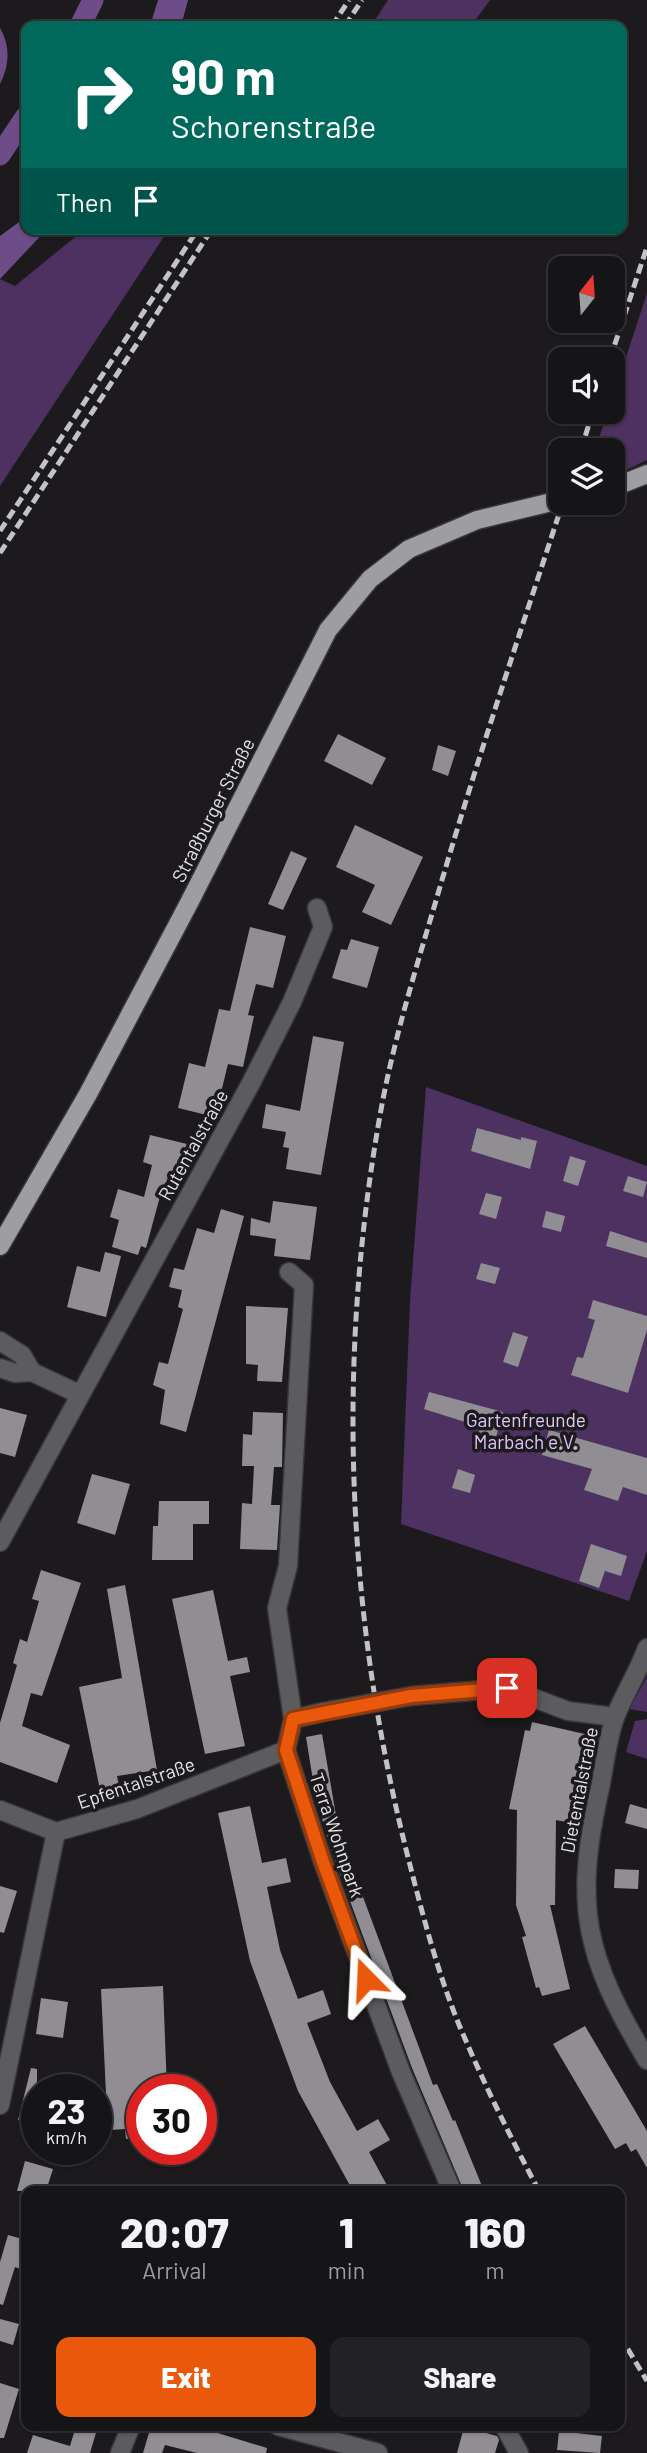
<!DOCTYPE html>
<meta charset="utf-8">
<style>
:root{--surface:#151416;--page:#222123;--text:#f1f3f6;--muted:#9d9ea1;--line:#343335;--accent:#ea580c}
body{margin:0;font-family:Barlow,sans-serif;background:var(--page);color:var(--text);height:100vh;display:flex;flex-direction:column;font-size:26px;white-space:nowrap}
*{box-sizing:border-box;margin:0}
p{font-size:23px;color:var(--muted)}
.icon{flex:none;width:38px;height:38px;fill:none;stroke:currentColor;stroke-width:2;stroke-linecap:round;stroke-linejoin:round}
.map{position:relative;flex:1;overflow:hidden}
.side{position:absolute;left:21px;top:2186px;width:604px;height:245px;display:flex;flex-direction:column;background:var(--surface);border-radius:14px;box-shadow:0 2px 5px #0004,0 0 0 2px var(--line)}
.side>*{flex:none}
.guide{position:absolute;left:21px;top:21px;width:606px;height:214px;border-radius:14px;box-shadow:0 2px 5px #0004,0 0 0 2px var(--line);background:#00695c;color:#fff;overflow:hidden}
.needle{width:46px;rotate:17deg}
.fabs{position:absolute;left:548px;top:256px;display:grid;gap:14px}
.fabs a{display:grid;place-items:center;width:77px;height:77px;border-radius:14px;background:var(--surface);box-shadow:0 2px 5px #0004,0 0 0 2px var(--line);font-size:35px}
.speed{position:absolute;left:21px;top:2074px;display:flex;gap:14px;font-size:35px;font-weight:700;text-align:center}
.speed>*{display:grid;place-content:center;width:91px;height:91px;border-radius:50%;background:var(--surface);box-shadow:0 2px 5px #0004,0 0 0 2px var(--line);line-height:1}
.speed small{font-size:18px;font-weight:400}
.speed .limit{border:10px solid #d22;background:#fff;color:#111}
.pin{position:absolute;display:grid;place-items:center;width:60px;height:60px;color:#fff;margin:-30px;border-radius:14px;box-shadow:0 4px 10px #0006}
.me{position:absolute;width:77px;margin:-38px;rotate:339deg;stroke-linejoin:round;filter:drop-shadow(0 0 5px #0008)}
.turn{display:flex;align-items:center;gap:24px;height:147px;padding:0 35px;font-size:32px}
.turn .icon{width:91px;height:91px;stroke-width:2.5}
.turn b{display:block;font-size:49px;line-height:60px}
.then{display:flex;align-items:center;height:66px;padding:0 35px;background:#0003;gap:14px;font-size:26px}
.eta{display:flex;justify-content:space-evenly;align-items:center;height:119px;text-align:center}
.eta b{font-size:42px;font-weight:800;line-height:49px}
.cta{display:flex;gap:14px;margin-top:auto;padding:14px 35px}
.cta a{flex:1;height:80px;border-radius:14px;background:var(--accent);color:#fff;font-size:28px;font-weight:800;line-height:80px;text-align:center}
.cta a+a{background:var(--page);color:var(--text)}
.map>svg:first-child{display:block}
.green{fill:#4c3161}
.water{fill:#6d4c87}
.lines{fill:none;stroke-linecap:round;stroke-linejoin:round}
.canal{stroke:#6d4c87;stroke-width:21}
.building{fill:#908e92}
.minor-casing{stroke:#383639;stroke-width:21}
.major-casing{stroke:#383639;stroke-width:21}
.minor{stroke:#5c5b5d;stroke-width:18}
.major{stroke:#9e9da0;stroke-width:18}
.rail{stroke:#c3c2c4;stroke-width:5;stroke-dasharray:10 5;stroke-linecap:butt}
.minor-bridge-casing{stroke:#383639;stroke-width:21;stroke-linecap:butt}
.minor-bridge{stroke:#5c5b5d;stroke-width:18}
.route-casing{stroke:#983908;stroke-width:18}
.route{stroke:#ea580c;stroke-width:12}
.labels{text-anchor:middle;stroke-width:7;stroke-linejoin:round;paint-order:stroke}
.street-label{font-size:19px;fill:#e5e4e6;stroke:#1c1a1d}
.park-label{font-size:19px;fill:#e1c5fa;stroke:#1c1a1d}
</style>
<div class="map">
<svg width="647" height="2453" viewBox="0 0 647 2453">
<rect width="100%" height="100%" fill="#1c1a1d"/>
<path class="green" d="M388 0H490L471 26H371Z
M85 229H169L0 486V279L15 286Z
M647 293V460L613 476 612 450H595L608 411H612L613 397Z
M426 1087 647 1166V1551L629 1601 401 1524 410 1301Z
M647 1677V1712L629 1709Z
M647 1719V1759L626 1752 635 1721Z"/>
<path class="water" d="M158 0H188L181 26H150Z
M0 28C11 47 9 66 0 84Z
M26 217V229H47L0 279V236Z"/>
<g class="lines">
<path class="canal" d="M80 26 93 0
M0 155 26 116"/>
</g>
<path class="building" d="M338 734 386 758 372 785 324 761Z
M438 745 456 751 448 776 432 770Z
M355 825 423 857 391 925 362 912 375 885 336 867Z
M291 851 307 858 283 910 268 904Z
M250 927 286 936 273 988 256 984 248 1015 254 1016 243 1067 228 1064 215 1117 178 1108 189 1063 205 1067 219 1009 230 1011Z
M351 939 379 947 367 988 332 978 341 949 347 950Z
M313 1036 344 1042 321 1175 286 1169 289 1148 283 1147 286 1132 262 1128 266 1104 300 1111Z
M477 1128 521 1140V1137L537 1141 530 1169 471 1151Z
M150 1135 187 1144 175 1192 162 1189 146 1248 141 1246 138 1255 112 1247 119 1220 110 1217 118 1189 144 1197 152 1165 143 1162Z
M570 1156 586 1161 578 1186 563 1181Z
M628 1176 647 1182 643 1197 623 1191Z
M486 1193 502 1197 496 1219 479 1214Z
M273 1201 317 1207 310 1260 274 1256 276 1239 250 1235 251 1218 270 1223Z
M221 1209 244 1216 186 1432 160 1424 165 1390 153 1385 159 1362 168 1364 183 1309 178 1307 182 1290 169 1287 174 1268 184 1270 197 1228 214 1233Z
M546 1211 565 1216 561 1232 542 1227Z
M610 1231 647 1243V1258L606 1246Z
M105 1252 121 1256 106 1317 67 1307 77 1266 100 1272Z
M481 1263 500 1268 495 1284 476 1279Z
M593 1300 647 1316V1330L628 1393 571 1375 577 1357 583 1358 595 1320 588 1318Z
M246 1306 288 1308 282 1382 257 1381 258 1365 246 1364Z
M513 1332 528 1337 518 1367 503 1362Z
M429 1392 503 1412 496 1437 479 1432 481 1427 424 1409Z
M0 1408 27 1415 15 1457 0 1453Z
M253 1412 283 1413 282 1467H274L271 1505H280L277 1550 240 1549 242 1503 252 1504 254 1466H242L243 1434 252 1435Z
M549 1430 647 1458V1495L623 1487 618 1501 584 1490 592 1469 542 1455Z
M458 1469 475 1475 470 1493 452 1488Z
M92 1474 130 1484 115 1535 77 1523Z
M159 1501H209V1524H193V1560H152L153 1526H158Z
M591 1544 627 1556 621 1576 605 1571 599 1588 579 1581Z
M41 1570 81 1583 42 1696 31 1693 22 1726 70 1745 57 1783 0 1762V1723L17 1665 13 1663 20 1639 27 1642 39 1601 32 1599Z
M125 1585 157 1770 117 1776 119 1786 100 1790 79 1687 122 1678 107 1589Z
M213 1590 228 1661 247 1657 250 1672 230 1676 245 1746 205 1754 172 1599Z
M532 1722 589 1735 571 1823 556 1820 555 1905H550L570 1989 542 1996 539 1987 536 1988 522 1937 526 1936 516 1905 517 1810 509 1809 525 1730 530 1731Z
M322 1734 343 1856 347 1854 433 2085 437 2084 453 2121 455 2120 484 2191 463 2189 412 2068 334 1858 316 1799 306 1737Z
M630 1804 647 1809V1829L625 1823Z
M250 1806 262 1863 286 1858 291 1882 267 1887 280 1950 298 1999 323 1990 331 2014 307 2023 330 2082 357 2131 378 2119 390 2140 369 2152 390 2191H353L298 2091 250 1961 218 1813Z
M615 1869 639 1870 638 1889 614 1888Z
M0 1886 17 1891 4 1933 0 1932Z
M163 1986 167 2090H142V2138L126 2139 125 2129 96 2131V2095L106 2094 101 1989Z
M41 1998 68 2002 63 2038 36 2034Z
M585 2026 647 2131V2168L636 2149 631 2152 626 2143 615 2149 553 2044Z
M31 2068 37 2069V2125L18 2120Z
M25 2161 53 2169 46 2191H17Z
M8 2235 26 2240V2271L15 2267 3 2305 0 2304V2262Z
M0 2319 19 2324 13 2345 0 2341Z
M0 2383 19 2389 4 2438H0Z
M76 2426H98L90 2453H27L33 2435 70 2446Z
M151 2426H195L267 2448 266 2453H197L165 2445 162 2453H143Z
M464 2427 497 2436 499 2440 495 2453H457Z
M559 2431 602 2436 600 2453 557 2450Z"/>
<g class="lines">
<defs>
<path id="minor" d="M289 1272 304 1285 288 1566 277 1608 293 1719 286 1750 323 1862 401 2072 452 2191
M0 1341 22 1355 32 1372
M0 1368 15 1373 32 1372 79 1394
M0 1542 251 1083 292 1002 323 927 317 908
M647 1648C639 1671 625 1692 616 1715 607 1738 605 1764 600 1788 573 1907 585 1956 647 2060
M411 1696 507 1688 568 1711 615 1717
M293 1719 323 1712
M0 1810 56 1832 137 1809 286 1750
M0 2105 56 1832
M278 2426 378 2453
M504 2426 519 2453
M120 2453 131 2426"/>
<path id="major" d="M612 488 647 474
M0 1246 88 1094 189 903 328 630 370 579 409 549 477 520 560 500"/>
</defs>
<use href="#minor" class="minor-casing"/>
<use href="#major" class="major-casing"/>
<use href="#minor" class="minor"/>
<use href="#major" class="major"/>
<path class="rail" d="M332 26 349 0
M345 26 362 0
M610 359 647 247
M581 450 593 411
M0 531 198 229
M0 553 212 229
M539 2191C513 2142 488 2092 466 2041 441 1985 425 1924 410 1865 345 1615 335 1354 383 1099 396 1033 416 968 435 904 474 769 519 636 563 502
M620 2336 647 2381"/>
<defs>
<path id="minor-bridge" d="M323 1712 411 1696"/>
</defs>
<use href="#minor-bridge" class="minor-bridge-casing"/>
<use href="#minor-bridge" class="minor-bridge"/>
</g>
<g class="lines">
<defs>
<path id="route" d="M366 1979 323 1862 286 1750 293 1719 411 1696 507 1688"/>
</defs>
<use href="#route" class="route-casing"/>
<use href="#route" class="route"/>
</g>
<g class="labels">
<g class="street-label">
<text transform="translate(213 810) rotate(-63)" y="7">Straßburger Straße</text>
<text transform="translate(193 1145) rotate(-61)" y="7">Rutentalstraße</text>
<text transform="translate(136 1783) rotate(-19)" y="7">Epfentalstraße</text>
<text transform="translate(579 1790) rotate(-79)" y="7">Dietentalstraße</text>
<text transform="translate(337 1835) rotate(71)" y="7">Terra Wohnpark</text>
</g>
<g class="park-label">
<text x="526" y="1427">Gartenfreunde<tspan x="526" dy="22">Marbach e.V.</tspan></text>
</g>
</g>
</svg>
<div class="fabs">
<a><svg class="needle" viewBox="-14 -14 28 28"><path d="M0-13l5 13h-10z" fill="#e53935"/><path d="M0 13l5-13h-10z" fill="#9d9ea1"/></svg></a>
<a><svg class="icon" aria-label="sound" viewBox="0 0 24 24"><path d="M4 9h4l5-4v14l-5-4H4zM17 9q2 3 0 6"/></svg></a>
<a><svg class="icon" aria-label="layers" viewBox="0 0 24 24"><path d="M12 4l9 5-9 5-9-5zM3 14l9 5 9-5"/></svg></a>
</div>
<div class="speed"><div>23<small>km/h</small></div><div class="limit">30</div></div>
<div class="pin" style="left:507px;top:1688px;background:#d93025"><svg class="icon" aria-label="arrive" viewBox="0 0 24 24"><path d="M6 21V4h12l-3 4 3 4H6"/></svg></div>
<svg class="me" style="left:366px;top:1979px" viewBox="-20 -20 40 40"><path d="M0-17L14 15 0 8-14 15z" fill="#ea580c" stroke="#fff" stroke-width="4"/></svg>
<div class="guide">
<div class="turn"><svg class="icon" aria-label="right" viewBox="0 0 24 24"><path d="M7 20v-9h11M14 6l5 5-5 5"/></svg><div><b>90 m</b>Schorenstraße</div></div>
<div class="then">Then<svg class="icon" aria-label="arrive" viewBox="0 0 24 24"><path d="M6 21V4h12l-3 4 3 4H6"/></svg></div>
</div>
<section class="side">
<div class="eta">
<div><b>20:07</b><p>Arrival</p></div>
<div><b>1</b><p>min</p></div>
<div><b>160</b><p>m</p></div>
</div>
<div class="cta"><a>Exit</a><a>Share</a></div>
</section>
</div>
